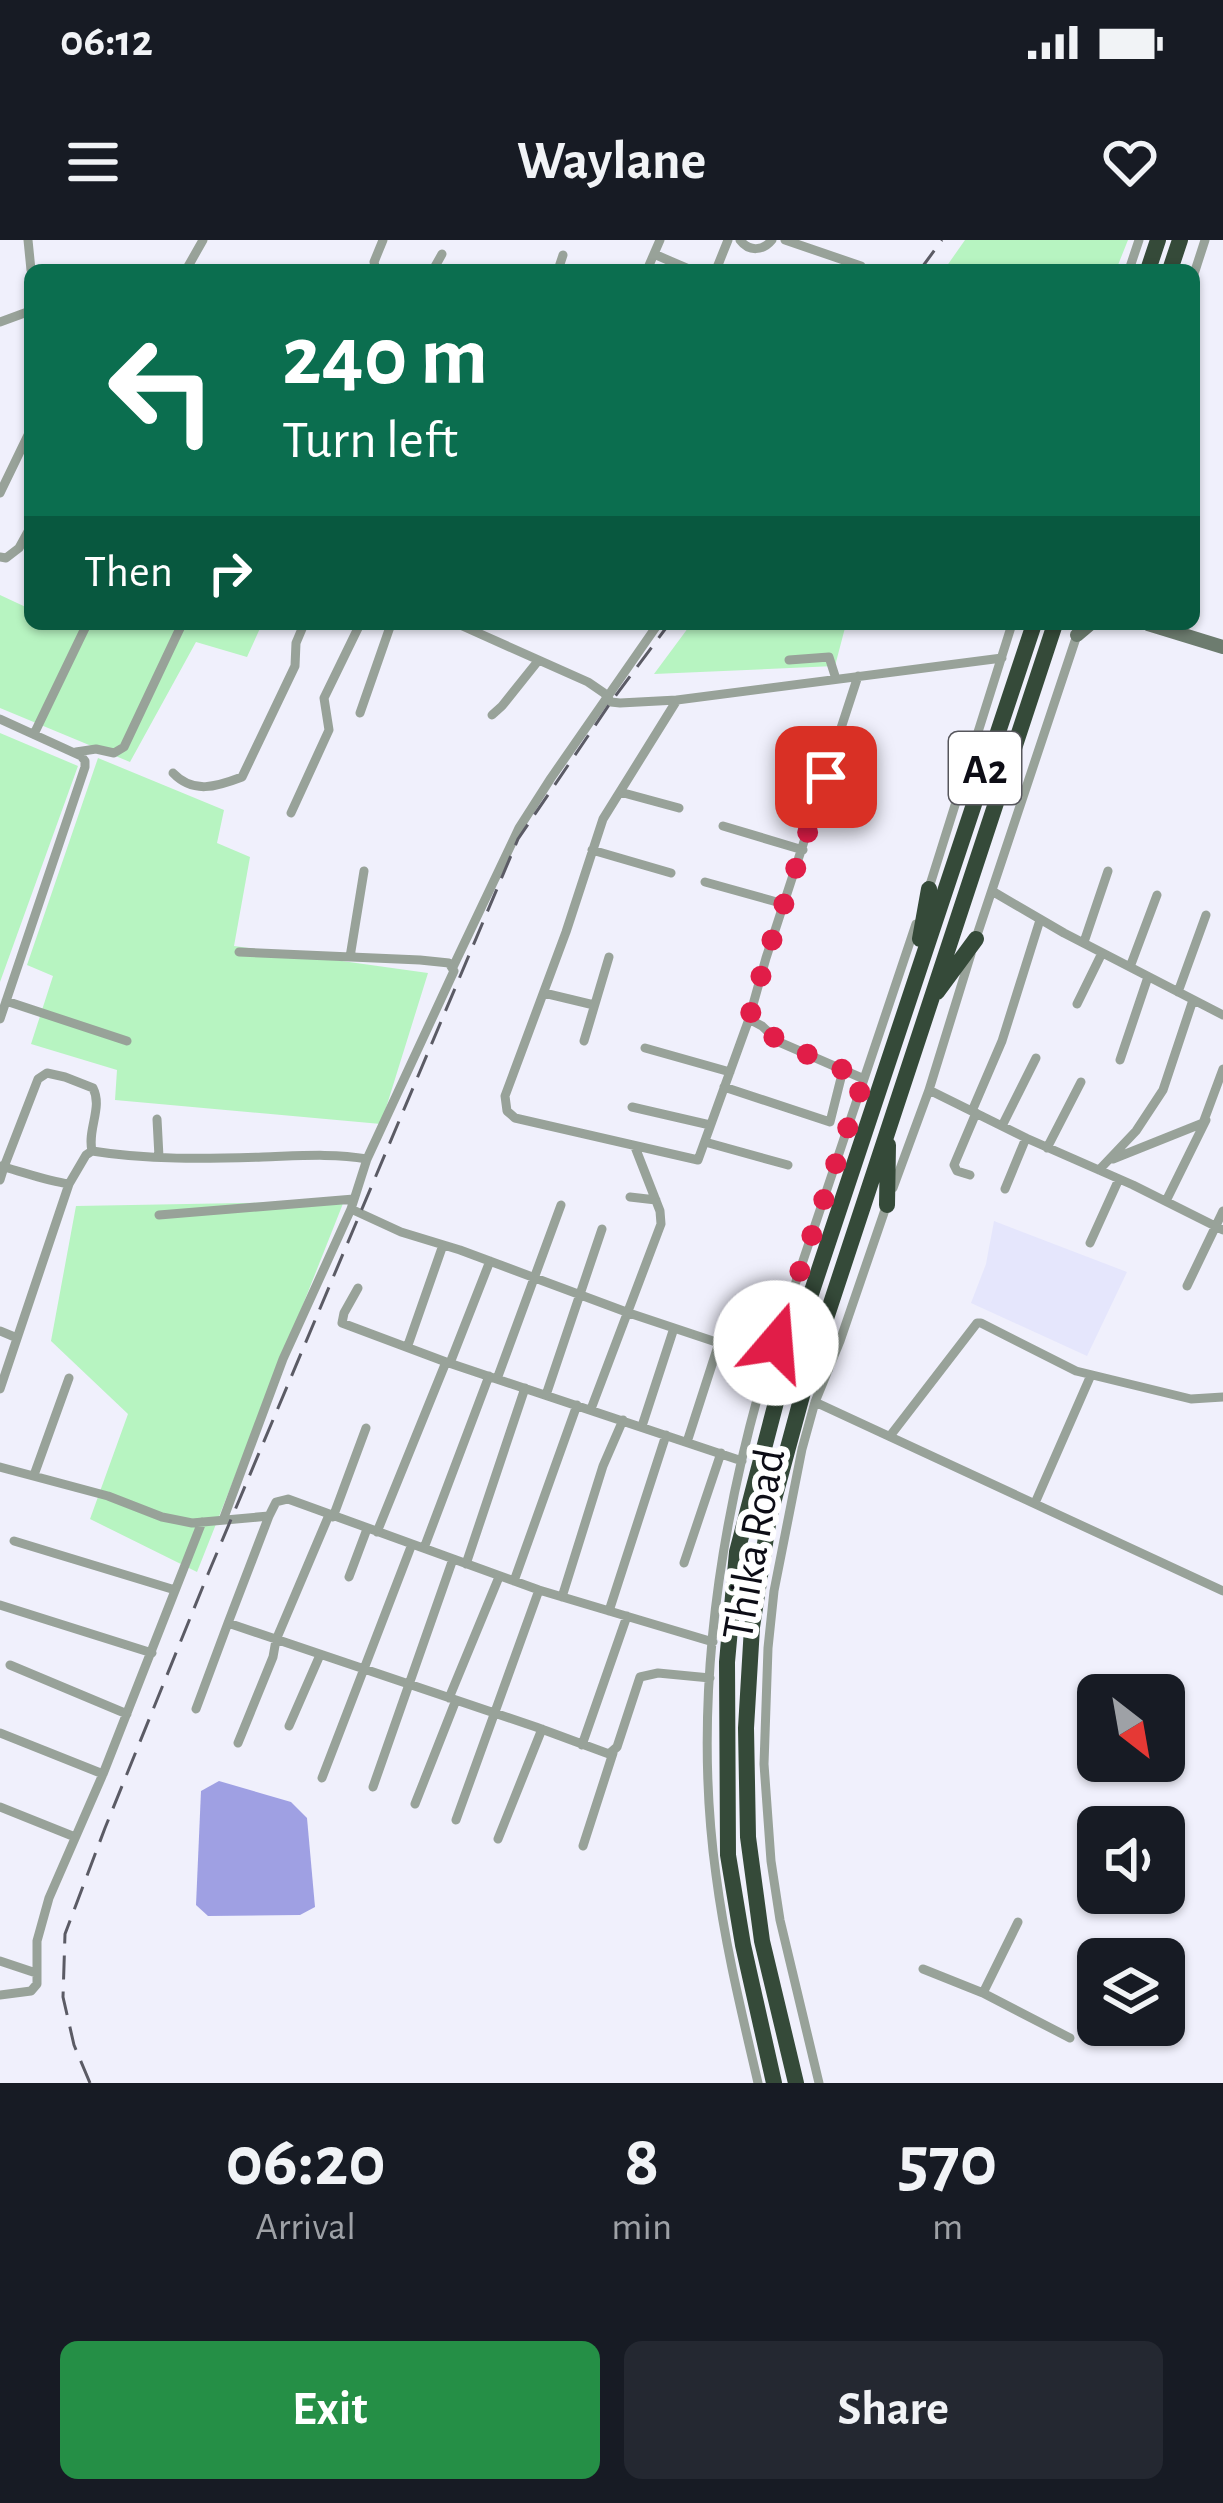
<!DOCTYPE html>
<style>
:root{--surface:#171b24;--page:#242831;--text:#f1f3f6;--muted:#9ea1a6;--accent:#258f46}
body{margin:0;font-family:"Alegreya Sans",sans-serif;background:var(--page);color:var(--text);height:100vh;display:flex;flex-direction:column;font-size:45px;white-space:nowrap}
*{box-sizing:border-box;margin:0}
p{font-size:39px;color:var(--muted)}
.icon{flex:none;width:66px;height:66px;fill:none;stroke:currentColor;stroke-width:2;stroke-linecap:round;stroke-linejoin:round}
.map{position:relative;height:1843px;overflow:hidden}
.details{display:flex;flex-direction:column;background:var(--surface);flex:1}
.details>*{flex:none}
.banner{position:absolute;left:24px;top:24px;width:1176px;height:366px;border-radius:18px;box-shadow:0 3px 9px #0004;background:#0b6e4f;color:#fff;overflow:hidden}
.needle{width:78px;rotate:149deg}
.controls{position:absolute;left:1077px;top:1434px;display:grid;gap:24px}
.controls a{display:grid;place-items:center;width:108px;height:108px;border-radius:18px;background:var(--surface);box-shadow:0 3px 9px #0004;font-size:60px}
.pin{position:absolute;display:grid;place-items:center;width:102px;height:102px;color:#fff;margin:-51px;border-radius:24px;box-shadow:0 6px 18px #0006}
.me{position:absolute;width:132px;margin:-66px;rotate:18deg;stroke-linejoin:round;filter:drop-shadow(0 0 9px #0008)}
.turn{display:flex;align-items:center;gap:42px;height:252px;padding:0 60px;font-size:54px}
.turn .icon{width:156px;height:156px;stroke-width:2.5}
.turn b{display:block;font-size:84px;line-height:102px}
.then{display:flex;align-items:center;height:114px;padding:0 60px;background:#0003;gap:24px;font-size:45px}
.eta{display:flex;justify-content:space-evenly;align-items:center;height:204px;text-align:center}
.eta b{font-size:72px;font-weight:700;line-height:84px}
.action{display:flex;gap:24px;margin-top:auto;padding:24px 60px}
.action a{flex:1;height:138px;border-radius:18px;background:var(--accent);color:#fff;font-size:48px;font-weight:700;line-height:138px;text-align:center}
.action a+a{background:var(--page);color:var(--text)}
.status{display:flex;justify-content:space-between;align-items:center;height:84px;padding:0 60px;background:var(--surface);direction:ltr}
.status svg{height:33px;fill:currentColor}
header{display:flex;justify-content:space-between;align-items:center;height:156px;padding:0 60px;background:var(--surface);font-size:54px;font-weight:700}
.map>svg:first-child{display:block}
.built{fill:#e5e6fc}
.green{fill:#b7f4c1}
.water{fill:#9fa0e3}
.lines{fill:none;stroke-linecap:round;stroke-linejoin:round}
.street{stroke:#98a299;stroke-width:9}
.secondary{stroke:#6d7c6f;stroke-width:14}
.highway{stroke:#354a39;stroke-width:16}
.rail{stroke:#5b5b65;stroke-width:3;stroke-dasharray:24 12;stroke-linecap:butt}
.route{stroke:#e11d48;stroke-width:21;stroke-dasharray:0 37.8}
.labels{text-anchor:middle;stroke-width:12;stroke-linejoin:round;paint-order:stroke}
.shield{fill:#fff;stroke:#56565c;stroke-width:3}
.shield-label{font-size:42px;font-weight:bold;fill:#0d0d16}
.street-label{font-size:45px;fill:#0d0d16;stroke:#fff}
</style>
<div class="status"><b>06:12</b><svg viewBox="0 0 49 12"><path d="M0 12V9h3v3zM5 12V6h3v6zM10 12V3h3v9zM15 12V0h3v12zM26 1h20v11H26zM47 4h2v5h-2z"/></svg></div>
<header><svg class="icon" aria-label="menu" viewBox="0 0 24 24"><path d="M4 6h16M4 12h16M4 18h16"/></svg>Waylane<svg class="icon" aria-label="heart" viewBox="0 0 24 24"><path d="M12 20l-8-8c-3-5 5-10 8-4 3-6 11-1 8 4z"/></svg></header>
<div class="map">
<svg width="1223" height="1843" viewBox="0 0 1223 1843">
<rect width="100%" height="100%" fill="#f0f0fc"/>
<path class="built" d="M994 981 1127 1032 1087 1116 971 1063 986 1024Z"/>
<path class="green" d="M965 0H1128L1116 30H944Z
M0 355 30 369V384H262L247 417 196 402 130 522 0 468Z
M691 384H846L835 426 654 434Z
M0 493 78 526 0 742Z
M98 518 224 570 217 603 250 617 234 706 428 733 381 884 115 860 117 830 31 804 53 736 27 725Z
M344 961 197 1332 90 1279 128 1174 51 1101 76 966Z"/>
<path class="water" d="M219 1541 291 1562 307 1578 315 1667 300 1675 208 1676 196 1665 201 1551Z"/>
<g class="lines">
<path class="street" d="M28 0 31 30
M740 0C749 12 763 11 772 0
M785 0 861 26
M654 14 691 30
M186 30 203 0
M376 30 374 22 383 0
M433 30 442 14
M558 30 563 15
M647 30 660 0
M716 30 728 0
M1129 30 1139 0
M1194 34 1205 0
M0 82 30 71
M0 253 30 191
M0 317 6 318 19 308 30 288
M458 384 588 442 604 453 611 462 620 463 677 460 1002 418
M789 420 829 417 836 439
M858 436 766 718 749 779 762 786 779 802 864 839
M677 460 603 579 566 692 505 856 507 871 515 878 698 920 749 779
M360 473 391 384
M492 475 502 466 538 421
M0 479 81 516 85 521V527L0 779
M34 494 87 384
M76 512 96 509 114 513 124 507 182 384
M173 533C193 554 216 547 242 537L295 426 296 403 304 384
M620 552 679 568
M291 573 329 490 324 458 360 384
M723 586 803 610
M592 610 671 633
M705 642 784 664
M928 651 1012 384
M992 651 1064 693 1223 775
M976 698 1077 395
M1084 702 1108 631
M239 712 420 720 449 723 454 731 367 919
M350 717 364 631
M453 727 519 588 551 538 658 384
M1130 727 1157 655
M1178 752 1206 675
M544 753 594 765
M6 761 127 801
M1077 764 1102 713
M584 801 609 717
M645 808 730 832
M1120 820 1148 737
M724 847 830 882 843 830
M929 850 1026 898 1133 945 1223 990
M632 867 710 885
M972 871 1002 801 1040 680
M157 879 159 917
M1002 886 1036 818
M705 902 788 925
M1047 908 1081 842
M92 911C148 920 205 919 263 917 297 916 333 913 367 919L351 969 283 1119 223 1280
M1113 919 1203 883 1223 829
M0 926 4 927C26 933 47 941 69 944L86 915 92 911C87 889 103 868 93 848L65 837 47 833 38 839 4 927 0 940
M1099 930 1136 891 1163 850 1193 760
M970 935 957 931 954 925 976 873
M893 948 929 850 971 714
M1005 949 1026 898
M630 957 656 960
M1166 961 1206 880
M351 969 401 992 460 1010 629 1073 719 1103 730 1080 778 1098
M159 975 354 959
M1090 1003 1119 939
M1187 1046 1223 971
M358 1048 344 1073 342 1083 446 1122 742 1221
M0 1091 17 1098
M408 1105 443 1005
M450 1123 490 1021
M497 1139 561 965
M0 1149 69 944
M546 1155 602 989
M815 1162 1223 1351
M591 1169 661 984 660 971 635 907
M642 1186 674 1088
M890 1196 977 1083H981L1076 1131 1191 1159 1223 1157
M687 1202 719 1103
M0 1227 108 1256 162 1277 192 1283 269 1276
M34 1235 69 1138
M1035 1263 1091 1135
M333 1277 366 1188
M377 1292 446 1122
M14 1301 175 1350
M424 1308 489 1136
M684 1323 721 1213
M466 1324 525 1148
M349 1337 367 1289
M514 1341 577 1165
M562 1357 603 1226 623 1180
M0 1365 152 1413
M609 1371 666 1195
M10 1425 127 1474
M710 1438 658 1433 640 1437 617 1507 609 1514 536 1487 228 1383 269 1276 276 1262 288 1259 539 1350 713 1402
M449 1458 499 1337
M196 1469 228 1383
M289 1486 320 1415
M0 1493 103 1534
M238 1503 273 1417 276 1400 329 1275
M582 1505 627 1376
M322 1538 412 1304
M373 1547 453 1319
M415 1564 456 1460
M0 1567 75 1597
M456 1580 539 1350
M498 1599 542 1489
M583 1606 613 1513
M0 1721 36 1733
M923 1729 983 1753 1018 1682
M983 1753 1070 1798
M0 1755 31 1751 37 1744V1701L49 1658 103 1534 202 1282
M758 1843C742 1774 725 1705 716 1635 694 1475 716 1307 759 1152L916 684
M819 1843 780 1680 771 1621 764 1524 768 1408 774 1351 802 1209 815 1162 840 1101 887 964"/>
<path class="secondary" d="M1148 384 1223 407
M1077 395 1090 384"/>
<path class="highway" d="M1148 30 1158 0
M1170 30 1180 0
M920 699 929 649
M937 752 976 699
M887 965 888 905
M774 1843 743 1705 728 1615 727 1422 737 1312 780 1147 1034 384
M796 1843 762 1701 748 1597 746 1488 752 1387 769 1278 809 1130 1055 384"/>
<path class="rail" d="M920 30 942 0
M90 1843 74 1805 63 1757 65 1694 105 1588 208 1334 518 599 611 462 669 384"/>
</g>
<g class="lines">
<path class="route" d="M776 1103 864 839 779 802 762 786 749 779 766 718 826 537"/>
</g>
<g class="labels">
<rect class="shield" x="949" y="492" width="72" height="72" rx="9"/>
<g class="shield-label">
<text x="985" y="543">A2</text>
</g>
<g class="street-label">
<text transform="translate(752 1304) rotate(-80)" y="16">Thika Road</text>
</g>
</g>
</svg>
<div class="controls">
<a><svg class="needle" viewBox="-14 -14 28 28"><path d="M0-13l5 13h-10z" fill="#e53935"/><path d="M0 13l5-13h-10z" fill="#9ea1a6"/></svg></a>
<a><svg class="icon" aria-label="sound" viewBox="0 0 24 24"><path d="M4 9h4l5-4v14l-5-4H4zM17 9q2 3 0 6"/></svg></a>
<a><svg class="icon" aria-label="layers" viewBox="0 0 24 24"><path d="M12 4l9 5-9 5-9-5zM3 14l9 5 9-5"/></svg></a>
</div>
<div class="pin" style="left:826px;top:537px;background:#d93025"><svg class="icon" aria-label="arrive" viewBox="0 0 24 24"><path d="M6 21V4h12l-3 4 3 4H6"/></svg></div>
<svg class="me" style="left:776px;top:1103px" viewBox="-20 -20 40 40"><circle r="19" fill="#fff"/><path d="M0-13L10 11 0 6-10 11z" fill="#e11d48"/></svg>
<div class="banner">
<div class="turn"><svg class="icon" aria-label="left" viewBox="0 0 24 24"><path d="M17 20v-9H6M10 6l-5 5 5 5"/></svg><div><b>240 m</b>Turn left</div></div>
<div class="then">Then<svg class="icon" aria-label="right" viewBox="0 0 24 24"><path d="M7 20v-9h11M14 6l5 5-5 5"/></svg></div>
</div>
</div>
<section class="details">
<div class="eta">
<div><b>06:20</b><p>Arrival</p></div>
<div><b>8</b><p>min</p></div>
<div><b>570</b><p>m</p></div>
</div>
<div class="action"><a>Exit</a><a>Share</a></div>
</section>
